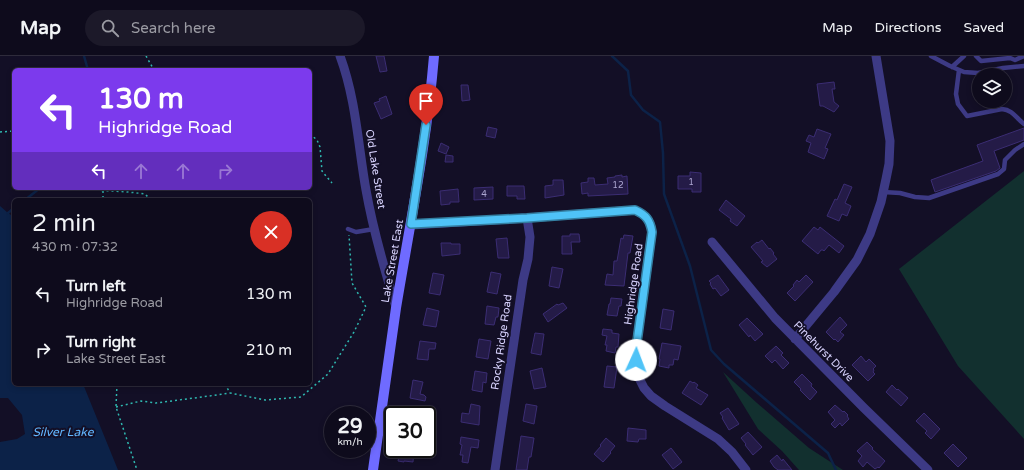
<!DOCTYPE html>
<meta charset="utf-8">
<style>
:root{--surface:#0e0b1c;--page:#1c1929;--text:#f1f3f6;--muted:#9b9ba3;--line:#2e2b3b}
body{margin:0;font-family:"Varela Round",sans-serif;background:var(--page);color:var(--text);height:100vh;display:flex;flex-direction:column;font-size:15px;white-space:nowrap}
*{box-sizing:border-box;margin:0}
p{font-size:13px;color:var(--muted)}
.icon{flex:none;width:22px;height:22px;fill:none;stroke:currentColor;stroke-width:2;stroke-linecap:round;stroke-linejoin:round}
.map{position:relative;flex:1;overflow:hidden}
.side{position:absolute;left:12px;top:142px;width:300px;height:188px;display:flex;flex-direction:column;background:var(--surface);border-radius:6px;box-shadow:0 2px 6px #0003,0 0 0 1px var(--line)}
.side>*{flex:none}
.top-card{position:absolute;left:12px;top:12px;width:300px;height:122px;border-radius:6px;box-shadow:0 2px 6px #0003,0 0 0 1px var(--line);background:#7c3aed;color:#fff;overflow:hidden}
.fabs{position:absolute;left:972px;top:12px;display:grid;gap:8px}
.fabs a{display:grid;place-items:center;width:40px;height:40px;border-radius:50%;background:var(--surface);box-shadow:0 2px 6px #0003,0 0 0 1px var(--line);font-size:20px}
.speed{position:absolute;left:324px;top:350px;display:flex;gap:8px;font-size:20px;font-weight:700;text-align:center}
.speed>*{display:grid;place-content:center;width:52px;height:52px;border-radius:50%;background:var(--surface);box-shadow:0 2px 6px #0003,0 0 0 1px var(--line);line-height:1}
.speed small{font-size:10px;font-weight:400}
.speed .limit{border:2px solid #111;border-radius:6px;background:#fff;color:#111}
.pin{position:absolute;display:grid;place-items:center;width:34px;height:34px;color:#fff;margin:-41px -17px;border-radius:50% 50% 50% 0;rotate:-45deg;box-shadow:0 0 4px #0007}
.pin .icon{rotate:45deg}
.me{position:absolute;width:44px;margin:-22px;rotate:2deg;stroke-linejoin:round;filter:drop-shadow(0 0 3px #0008)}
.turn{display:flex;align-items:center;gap:14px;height:84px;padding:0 20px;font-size:18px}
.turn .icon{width:52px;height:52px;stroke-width:2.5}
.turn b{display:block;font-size:28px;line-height:34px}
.lanes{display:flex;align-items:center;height:38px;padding:0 20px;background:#0003;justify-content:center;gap:20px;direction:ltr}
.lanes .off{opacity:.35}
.round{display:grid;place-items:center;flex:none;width:42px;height:42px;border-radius:21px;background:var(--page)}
.head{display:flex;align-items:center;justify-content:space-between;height:68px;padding:0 20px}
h1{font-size:24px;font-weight:600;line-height:30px}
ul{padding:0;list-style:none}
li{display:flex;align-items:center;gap:12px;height:56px;padding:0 20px}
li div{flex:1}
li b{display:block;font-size:15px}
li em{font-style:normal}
header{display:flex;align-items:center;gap:24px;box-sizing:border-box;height:56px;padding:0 20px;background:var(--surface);border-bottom:1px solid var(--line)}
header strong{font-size:19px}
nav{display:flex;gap:22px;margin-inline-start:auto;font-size:14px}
.search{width:280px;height:36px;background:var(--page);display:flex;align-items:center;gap:10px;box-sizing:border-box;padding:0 14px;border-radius:22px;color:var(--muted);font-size:15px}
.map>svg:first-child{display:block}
.green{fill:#12302f}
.water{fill:#0c2248}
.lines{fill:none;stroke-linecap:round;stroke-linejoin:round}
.stream{stroke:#0c2248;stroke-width:2.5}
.building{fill:#241b47;stroke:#3b2d73}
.path{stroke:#2fb8b0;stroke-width:1.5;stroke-dasharray:2 3;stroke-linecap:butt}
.service{stroke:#3d3a85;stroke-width:4.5}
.minor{stroke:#3d3a85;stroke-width:9}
.secondary{stroke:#6f6bff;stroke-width:10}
.route-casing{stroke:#337fa1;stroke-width:10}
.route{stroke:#4fc3f7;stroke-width:7}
.labels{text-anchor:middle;stroke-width:4;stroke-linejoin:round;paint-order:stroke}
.number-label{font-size:9px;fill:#aca6d1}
.street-label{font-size:11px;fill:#d9d4ff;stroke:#130f26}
.water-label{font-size:12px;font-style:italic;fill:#62b6ff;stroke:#130f26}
</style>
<header>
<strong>Map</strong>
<div class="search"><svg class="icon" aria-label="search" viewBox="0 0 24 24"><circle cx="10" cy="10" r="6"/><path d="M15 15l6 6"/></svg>Search here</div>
<nav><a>Map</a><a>Directions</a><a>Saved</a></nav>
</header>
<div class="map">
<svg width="1024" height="414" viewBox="0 0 1024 414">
<rect width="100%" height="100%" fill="#130f26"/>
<path class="green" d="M1024 115V383L958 310 899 213Z
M723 316 757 347 809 392 843 414H799L782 395 758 373Z"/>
<path class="water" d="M0 150 8 157 14 161V328H83L118 414H0V386L17 383 25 378 22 359 8 342H0Z"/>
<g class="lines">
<path class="stream" d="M84 0 88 14
M612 0 628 15 631 39 643 54 660 66 663 97 664 138 690 210 711 294 724 308 828 397 836 414
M25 144 40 132
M8 157 14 152"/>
</g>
<path class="building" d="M376 0H384L387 15 380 16Z
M834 26 835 33H832L834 46 839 50 834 56 823 50H820L817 28Z
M461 29H468L470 44 462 45Z
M386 40 392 58 381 63 374 47 380 45 379 43Z
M488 71 497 73 495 82 486 80Z
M1024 72V84L994 95 1000 112 996 115 935 136 931 124 983 105 977 89Z
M817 73 831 78 825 92 828 93 824 103 808 96 811 87 806 85 809 79 814 81Z
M441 87 449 91 446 98 438 95Z
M446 99 453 100V106H445Z
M690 116 701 117V136H692V133H678V120H690Z
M622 119V121L627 120 628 138 588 140V137L582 138 581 127 588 126V122H594L595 129 608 128 607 122 615 121V120Z
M553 124H563L564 139 545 142V130L553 129Z
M844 128 852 131 845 147 851 150 847 160 842 158 839 165 827 160 835 143 837 144Z
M507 130H524L525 143H517V140H507Z
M493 131V143L474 144V132Z
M458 133 459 146H450V148L441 149 440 135Z
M726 144 745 160 737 170 730 165 731 163 719 154Z
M814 171 818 174 820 171 825 175 844 190 839 197 829 189 824 195 823 194H821L818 198 802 185Z
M570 178H579L580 186H571L572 198H562V180H570Z
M624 179 633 180 630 197H628L624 230 605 229 607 218 613 219 614 205H617L621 182 623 183Z
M507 182 509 202H498L496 183Z
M762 184 769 193 770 192 774 197 773 198 777 203 767 211 761 206 763 205 751 191 757 186 758 187Z
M441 187H451V188H460V198L442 200Z
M552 211 563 213 559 232 549 230Z
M491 216 501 218 497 238 487 236Z
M433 217 444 219 440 239 429 237Z
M718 219 729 234 721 240 715 232 713 233 710 228 711 227 709 225Z
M806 219 813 226 795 245 787 237 794 230 793 229 797 224 799 226Z
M611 242 622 243 621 250H619L617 260 607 259 609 248H610Z
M563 247 567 252 548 266 543 258 557 248 558 249Z
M487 250 499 252 498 261H496L494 269 485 268Z
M427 252 439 255 436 271 423 269Z
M663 253 674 255 671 274 660 272Z
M840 261 847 269 840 276 844 279 838 286 835 283 834 284 826 276Z
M747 262 763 278 755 285 750 279 749 281 739 269Z
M603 273 612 274V277L619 278 618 291H616L615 297 606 295 607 289H605L607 280 602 279Z
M535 277 544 278 541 299 531 297Z
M479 283 491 285 488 303 476 301Z
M420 285 436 287 435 293H429L428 304 417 303Z
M662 287 681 290 678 304 674 303 673 309H669V312L659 310 660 303H659Z
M776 290 783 297 781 299 789 307 783 313 775 304 772 307 765 300Z
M861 300 866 306 869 303 876 310 873 313 874 314 873 316 875 318 868 325 852 309Z
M607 310 617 311 614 332 604 331Z
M542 312 546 331 534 333 530 315Z
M475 315 487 317 486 327 483 326 482 336 472 334Z
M802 318 812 328 811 330 817 336 810 344 800 334 801 333 794 326Z
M413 324 423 326 420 338 424 339 426 341 425 345 410 342Z
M690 325 693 327 694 326 698 329 696 332 708 339 701 349 682 337Z
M892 329 897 334 898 333 908 342 901 350 886 336Z
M471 348 480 350 479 369 461 366 462 357 469 358Z
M526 348 537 350 534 368 523 365Z
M835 349 843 356 844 355 848 359 847 360 849 363 842 370 840 367 835 372 831 368 835 364 828 356Z
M728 352 739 368 729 374 722 362 723 361 720 357Z
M924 357 940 373 931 383 925 377 927 375 916 365Z
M628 372 646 374V383H639L638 386 627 385Z
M748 376 762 391 753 399 745 389 746 388 741 382Z
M521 380 534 382 531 401H529L527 414H516Z
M461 381 479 384 478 392 471 391 468 407 462 406 463 399H460L462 389 460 388Z
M606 382 615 390 610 396 611 397 603 406 594 398 601 390 600 389Z
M867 386 873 392 872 393 885 405 879 412 878 411 875 413 867 406 863 411 858 405 862 400 857 395Z
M953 388 967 402 958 411 944 397Z
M671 392 682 406 673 413 662 399Z
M404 393H414L413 406 404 405V406L398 405 400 396H403Z
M777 399 782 405 783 403 792 414H778L774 411 770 405Z"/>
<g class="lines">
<path class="path" d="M146 0 154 14
M0 76 14 75
M310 78 317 84 320 91 322 115 326 120 332 127
M82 132 83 133C104 135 125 135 145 138L151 144
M103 135V143L104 144
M117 328 116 351 137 414
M225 328 230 337 265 344 301 341 328 318 354 276 366 251 352 227 349 179
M116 351 141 345 156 347 202 341 230 337"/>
<path class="service" d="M931 0 950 10 964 16 978 17 1003 12 1024 10
M976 0 981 5 1010 2 1015 4 1024 0
M952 11 964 0
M959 14 956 38 958 48 967 60 1002 53C1013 54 1016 62 1024 68
M883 136 900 137 915 141 929 142 998 118 1004 113 1005 104 1015 94 1024 88
M348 173 356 176 374 173"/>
<path class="minor" d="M340 0C356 43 358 89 366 134 373 174 384 212 396 251
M411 169 527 162 635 154C646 159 650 164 652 176L636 293 637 315 640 324 644 332 651 340 665 350 718 383 732 396 746 414
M712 186 775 262 864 352 928 414
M795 283 834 236 857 204 870 178 881 146 886 123 889 108 890 85 876 0
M495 414 523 224 528 203 530 181 527 162"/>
<path class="secondary" d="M373 414C381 360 388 306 396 252 410 168 427 85 434 0"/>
</g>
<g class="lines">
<defs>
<path id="route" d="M426 69 411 168 527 162 635 154C646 159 650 164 652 176L636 293V304"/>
</defs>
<use href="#route" class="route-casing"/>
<use href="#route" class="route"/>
</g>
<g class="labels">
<g class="number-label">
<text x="691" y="129">1</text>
<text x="618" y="132">12</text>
<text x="484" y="141">4</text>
</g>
<g class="street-label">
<text transform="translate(376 113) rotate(81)" y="4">Old Lake Street</text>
<text transform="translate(392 205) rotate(-80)" y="4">Lake Street East</text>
<text transform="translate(633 228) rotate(-82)" y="4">Highridge Road</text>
<text transform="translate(501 286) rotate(-82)" y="4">Rocky Ridge Road</text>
<text transform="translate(824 295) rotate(45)" y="4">Pinehurst Drive</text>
</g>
<g class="water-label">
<text x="63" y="380">Silver Lake</text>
</g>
</g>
</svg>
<div class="fabs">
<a><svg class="icon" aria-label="layers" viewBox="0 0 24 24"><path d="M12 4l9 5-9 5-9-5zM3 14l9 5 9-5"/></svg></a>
</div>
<div class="speed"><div>29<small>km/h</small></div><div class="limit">30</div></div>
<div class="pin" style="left:426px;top:69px;background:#d93025"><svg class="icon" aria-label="arrive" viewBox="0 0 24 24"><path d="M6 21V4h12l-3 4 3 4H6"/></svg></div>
<svg class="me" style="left:636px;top:304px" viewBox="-20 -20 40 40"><circle r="19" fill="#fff"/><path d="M0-13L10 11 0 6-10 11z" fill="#4fc3f7"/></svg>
<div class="top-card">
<div class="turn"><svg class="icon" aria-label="left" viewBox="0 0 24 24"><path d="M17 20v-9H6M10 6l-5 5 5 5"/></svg><div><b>130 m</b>Highridge Road</div></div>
<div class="lanes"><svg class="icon" aria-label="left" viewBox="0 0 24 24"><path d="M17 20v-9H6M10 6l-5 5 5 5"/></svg><svg class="icon off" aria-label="ahead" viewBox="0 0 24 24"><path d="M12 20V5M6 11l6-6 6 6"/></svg><svg class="icon off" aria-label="ahead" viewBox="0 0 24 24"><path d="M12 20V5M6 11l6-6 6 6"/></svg><svg class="icon off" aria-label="right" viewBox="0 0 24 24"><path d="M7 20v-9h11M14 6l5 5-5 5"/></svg></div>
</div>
<section class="side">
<div class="head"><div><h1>2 min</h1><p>430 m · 07:32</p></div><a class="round" style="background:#d93025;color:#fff"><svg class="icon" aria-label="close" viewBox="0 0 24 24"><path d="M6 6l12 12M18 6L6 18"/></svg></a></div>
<ul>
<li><svg class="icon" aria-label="left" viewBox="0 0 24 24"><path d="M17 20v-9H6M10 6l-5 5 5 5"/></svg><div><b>Turn left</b><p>Highridge Road</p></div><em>130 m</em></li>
<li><svg class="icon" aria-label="right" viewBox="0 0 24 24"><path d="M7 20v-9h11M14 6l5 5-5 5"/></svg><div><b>Turn right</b><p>Lake Street East</p></div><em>210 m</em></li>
</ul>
</section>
</div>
